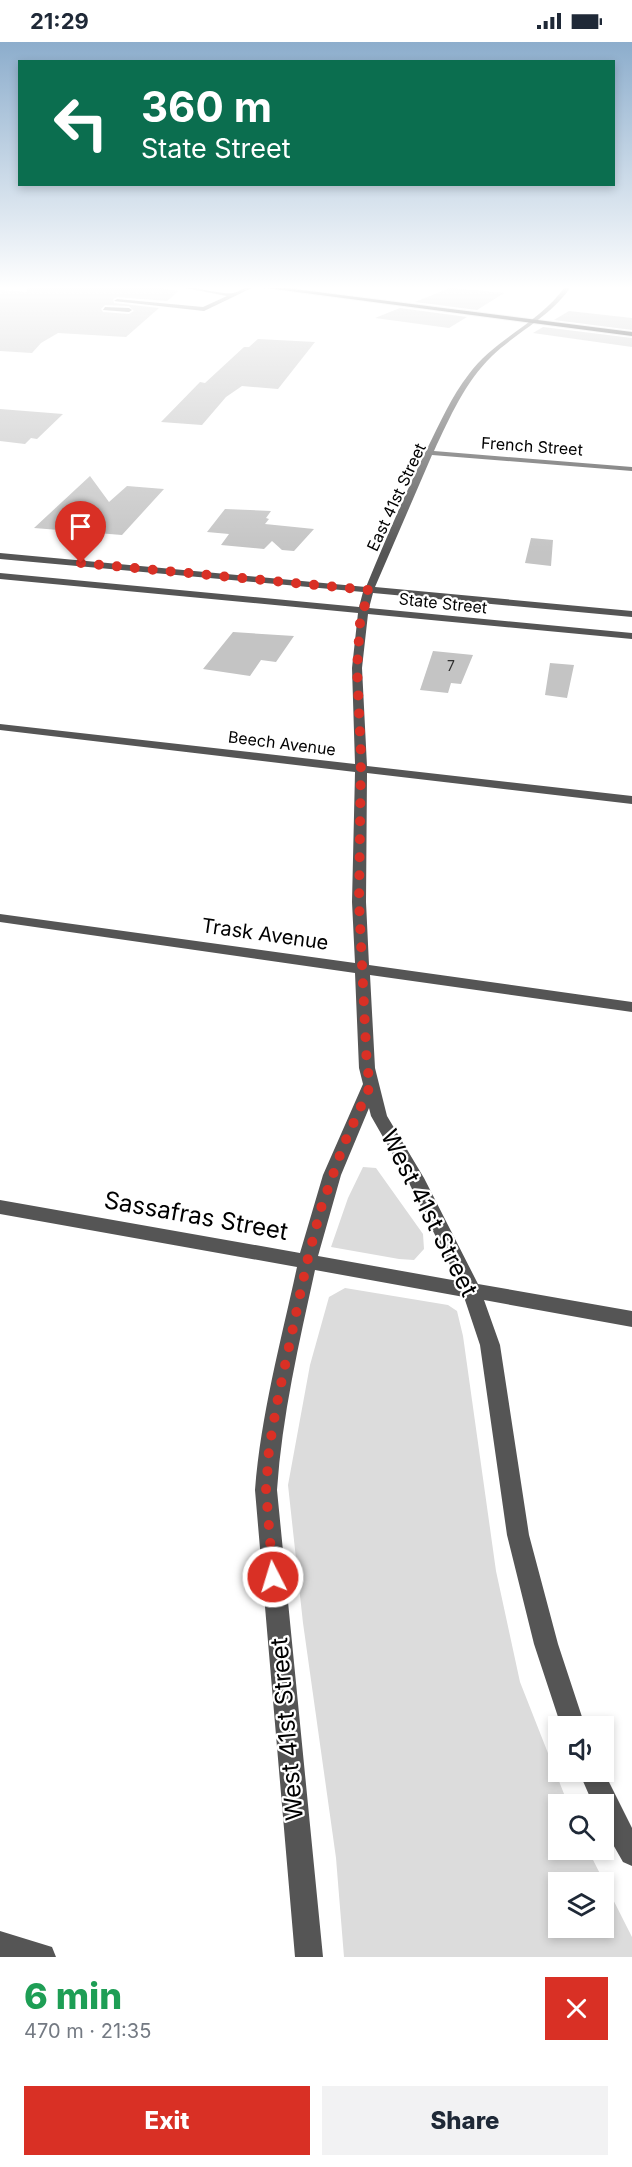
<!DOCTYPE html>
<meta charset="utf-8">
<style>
:root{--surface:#fff;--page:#f2f2f3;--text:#1f2937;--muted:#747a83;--accent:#d93025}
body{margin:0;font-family:Inter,sans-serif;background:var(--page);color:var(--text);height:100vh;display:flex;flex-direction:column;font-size:22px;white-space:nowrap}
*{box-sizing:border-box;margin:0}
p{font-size:20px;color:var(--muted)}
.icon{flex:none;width:33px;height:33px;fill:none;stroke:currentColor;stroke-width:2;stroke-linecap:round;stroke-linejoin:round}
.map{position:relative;height:1915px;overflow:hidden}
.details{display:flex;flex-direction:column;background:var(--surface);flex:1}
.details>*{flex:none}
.hud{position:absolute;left:18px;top:18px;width:597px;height:126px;border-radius:0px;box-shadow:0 3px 9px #0003;background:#0b6e4f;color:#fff;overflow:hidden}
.buttons{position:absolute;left:548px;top:1674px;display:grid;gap:12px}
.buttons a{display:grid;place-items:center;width:66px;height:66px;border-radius:0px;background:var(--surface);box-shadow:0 3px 9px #0003;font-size:30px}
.pin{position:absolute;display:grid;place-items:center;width:51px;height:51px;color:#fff;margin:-62px -26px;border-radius:50% 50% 50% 0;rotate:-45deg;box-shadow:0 0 6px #0007}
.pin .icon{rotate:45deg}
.me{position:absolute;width:66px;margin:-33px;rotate:355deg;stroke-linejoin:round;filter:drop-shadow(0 0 4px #0008)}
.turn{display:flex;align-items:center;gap:21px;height:126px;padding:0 24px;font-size:27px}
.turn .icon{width:78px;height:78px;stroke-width:2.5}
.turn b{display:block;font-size:42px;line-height:51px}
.round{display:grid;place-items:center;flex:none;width:63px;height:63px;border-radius:0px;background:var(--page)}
.overview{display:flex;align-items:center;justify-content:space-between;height:102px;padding:0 24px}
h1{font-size:36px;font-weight:800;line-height:45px;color:#1e9e55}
.button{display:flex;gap:12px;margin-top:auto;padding:12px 24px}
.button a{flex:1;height:69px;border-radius:0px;background:var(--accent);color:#fff;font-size:24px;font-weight:800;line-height:69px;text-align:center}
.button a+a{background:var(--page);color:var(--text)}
.status{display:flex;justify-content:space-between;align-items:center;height:42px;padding:0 30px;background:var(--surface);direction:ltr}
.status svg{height:16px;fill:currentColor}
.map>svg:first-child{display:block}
.green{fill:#dcdcdc;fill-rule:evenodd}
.building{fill:#c4c4c4;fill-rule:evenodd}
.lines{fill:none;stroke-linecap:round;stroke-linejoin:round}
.major-casing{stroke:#dbdbdb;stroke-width:2}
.minor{fill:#555;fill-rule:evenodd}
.major{fill:#000;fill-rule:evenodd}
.route{stroke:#d93025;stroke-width:10;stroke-dasharray:0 18}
.labels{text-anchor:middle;stroke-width:4.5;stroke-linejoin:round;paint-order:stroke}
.far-number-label{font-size:14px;fill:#313131}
.far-street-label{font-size:16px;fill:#000;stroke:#fff}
.street-label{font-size:20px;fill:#000;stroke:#fff}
.near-street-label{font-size:24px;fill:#000;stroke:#fff}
</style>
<div class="status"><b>21:29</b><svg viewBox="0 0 49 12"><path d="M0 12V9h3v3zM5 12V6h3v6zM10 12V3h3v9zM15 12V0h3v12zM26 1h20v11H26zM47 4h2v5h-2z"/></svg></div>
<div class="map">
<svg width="632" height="1915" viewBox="0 0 632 1915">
<rect width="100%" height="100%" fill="#fff"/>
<path class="green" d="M363 1125 376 1126 423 1192 424 1207 414 1218 399 1217 331 1205 348 1156Z
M345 1246 448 1263 457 1269 463 1294 496 1529 520 1640 568 1762H558V1808H588L632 1895V1915H344L336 1816 303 1581 288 1443 310 1323 329 1255ZM603 1840V1886H558V1840Z"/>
<path class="building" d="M27 243H145L179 249 167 259 117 255 113 257 114 261 159 266 126 295 58 291 41 301 32 311 0 309V248L27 250ZM105 263 129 264 134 269 129 272 103 270 101 267Z
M450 246 465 247 504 251 477 268 415 260Z
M400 266 467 275 449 286 375 276Z
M569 269 632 276V288L554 278Z
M543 285 632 296V305L533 291Z
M258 297 315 300 278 347 242 344 226 355 202 383 161 380 200 340 205 341 244 305H249Z
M0 367 63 372 37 397 31 396 25 402 0 399Z
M90 434 109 460 127 444 164 447 122 493 34 486Z
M225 467 271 469 266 476 269 477 265 482 314 487 294 509 282 508 272 499 264 507 221 503 229 492 207 490Z
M531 496 553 498 551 524 525 521Z
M233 590 294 594 276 620 261 618 250 634 203 627Z
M433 609 473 613 461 642 451 641 448 651 420 648Z
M550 621 574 623 567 656 545 653Z"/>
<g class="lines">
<defs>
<path id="major" d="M244 243H262L632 290V294Z"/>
</defs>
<use href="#major" class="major-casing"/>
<path class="minor" d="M170 243C187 243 222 253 233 251 242 249 247 242 256 244L204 269 114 259 117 257 203 265 227 254Z
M566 243H572C552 274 518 289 492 314 465 340 450 375 434 409L632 425V429L432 413 375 545 632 569V575L373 551 369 566 632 591V597L368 572 362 626 367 724 632 754V762L367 731 366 860 369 923 632 960V970L370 933 375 1026 387 1074 424 1136 478 1242 632 1269V1285L484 1258 500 1303 529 1493 558 1602 585 1684H561L534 1602 507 1493 480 1303 464 1255 315 1228C299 1301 282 1374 277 1448L323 1915H295L255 1448C261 1372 281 1299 297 1225L0 1172V1158L300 1211 323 1133 363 1042 359 1026 355 931 0 880V872L355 921 352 860 355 730 0 688V682L355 722 352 626 358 571 0 537V531L359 565 363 550 0 517V511L366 545C385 499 405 452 427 407 440 381 451 355 469 332 495 296 542 280 566 243ZM369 1066 371 1074 407 1137 458 1239 318 1214 341 1133Z
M105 265 129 266 132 268 129 270 103 268Z
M603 1728 632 1786V1824L623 1820 603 1785V1762H593L579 1730Z
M0 1889 52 1905 56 1915H0Z"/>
<use href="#major" class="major"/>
</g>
<linearGradient id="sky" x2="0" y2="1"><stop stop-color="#8cadcc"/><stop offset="0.48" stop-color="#fff"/><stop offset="1" stop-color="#fff" stop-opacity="0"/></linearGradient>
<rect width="632" height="511" fill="url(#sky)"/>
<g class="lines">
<path class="route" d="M81 521 369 548 360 581 357 626 361 713 359 860 367 1026 371 1042 344 1102 321 1166 307 1220 277 1361 269 1407 266 1448 273 1535"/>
</g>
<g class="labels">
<g class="far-number-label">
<text x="451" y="629">7</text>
</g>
<g class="far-street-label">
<text transform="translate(532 404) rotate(4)" y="6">French Street</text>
<text transform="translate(396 455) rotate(-65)" y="6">East 41st Street</text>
<text transform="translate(443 561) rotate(6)" y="6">State Street</text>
<text transform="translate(282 701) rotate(7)" y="6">Beech Avenue</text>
</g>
<g class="street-label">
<text transform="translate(265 892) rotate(8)" y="7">Trask Avenue</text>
</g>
<g class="near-street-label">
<text transform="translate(429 1171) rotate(63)" y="8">West 41st Street</text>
<text transform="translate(196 1174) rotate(10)" y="8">Sassafras Street</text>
<text transform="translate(287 1687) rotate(-95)" y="8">West 41st Street</text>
</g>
</g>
</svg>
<div class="buttons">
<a><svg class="icon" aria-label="sound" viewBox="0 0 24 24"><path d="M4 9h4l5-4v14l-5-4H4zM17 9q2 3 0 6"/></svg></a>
<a><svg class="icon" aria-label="search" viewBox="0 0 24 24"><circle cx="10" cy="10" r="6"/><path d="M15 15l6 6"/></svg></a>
<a><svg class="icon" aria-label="layers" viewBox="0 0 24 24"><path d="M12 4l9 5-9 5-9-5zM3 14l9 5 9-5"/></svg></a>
</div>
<div class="pin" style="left:81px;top:521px;background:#d93025"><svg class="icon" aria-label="arrive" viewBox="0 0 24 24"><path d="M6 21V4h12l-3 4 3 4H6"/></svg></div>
<svg class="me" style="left:273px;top:1535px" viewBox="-20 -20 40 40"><circle r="17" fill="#d93025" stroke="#fff" stroke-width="3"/><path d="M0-11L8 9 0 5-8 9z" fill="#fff"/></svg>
<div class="hud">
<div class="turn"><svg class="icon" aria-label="left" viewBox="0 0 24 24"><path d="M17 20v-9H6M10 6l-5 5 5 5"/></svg><div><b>360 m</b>State Street</div></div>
</div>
</div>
<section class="details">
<div class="overview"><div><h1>6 min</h1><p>470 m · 21:35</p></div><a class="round" style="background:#d93025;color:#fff"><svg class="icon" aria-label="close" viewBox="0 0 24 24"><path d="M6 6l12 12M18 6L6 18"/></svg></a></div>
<div class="button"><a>Exit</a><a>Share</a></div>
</section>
